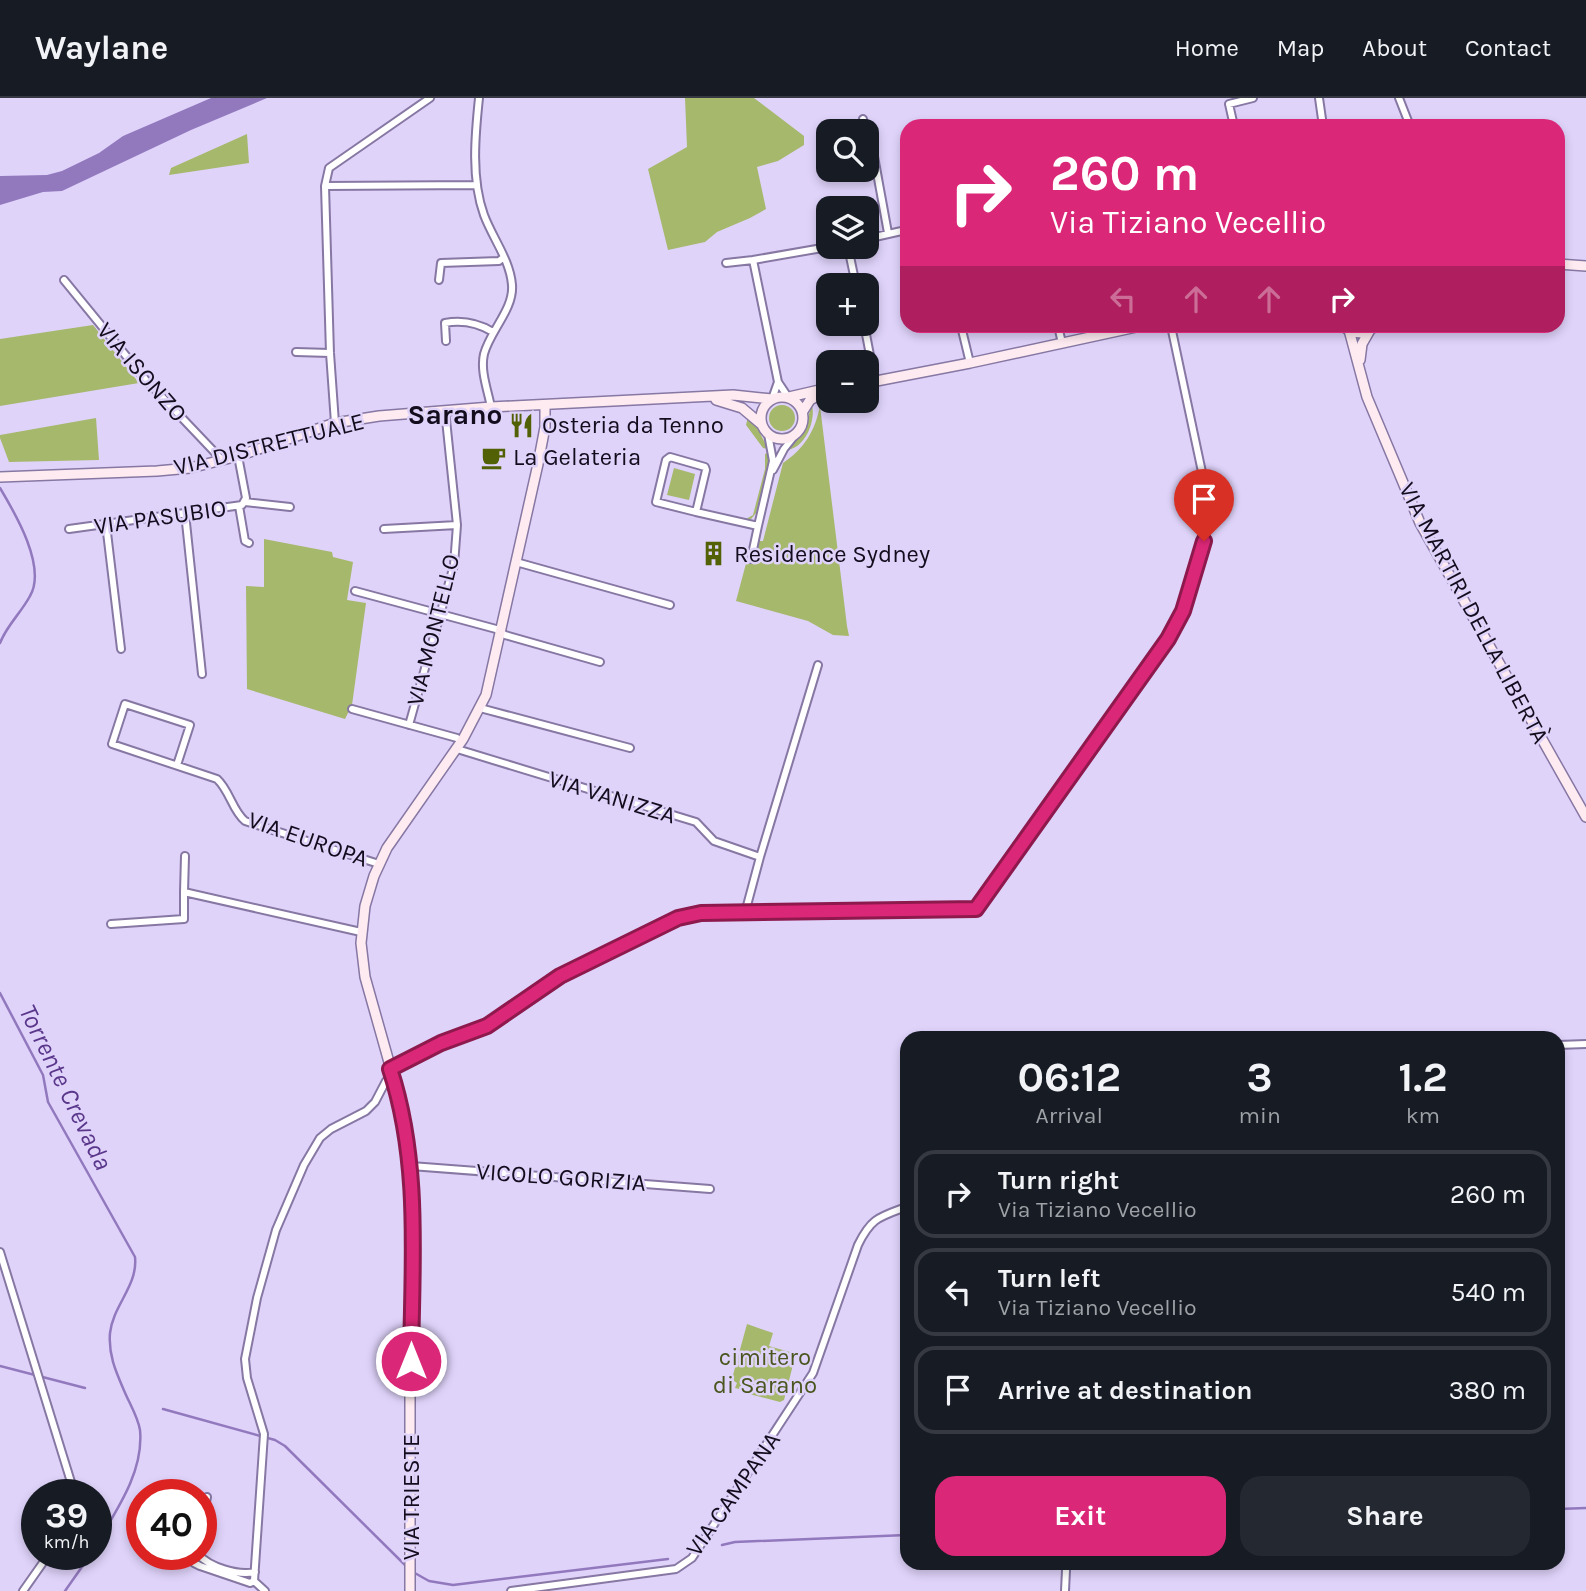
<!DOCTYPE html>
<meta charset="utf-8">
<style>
:root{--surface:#171b24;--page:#242831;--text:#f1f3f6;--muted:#9ea1a6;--line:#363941;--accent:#db2777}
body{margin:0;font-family:Karla,sans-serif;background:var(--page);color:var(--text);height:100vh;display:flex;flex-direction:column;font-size:26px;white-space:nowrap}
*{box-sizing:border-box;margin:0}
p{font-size:23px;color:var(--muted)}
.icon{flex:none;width:38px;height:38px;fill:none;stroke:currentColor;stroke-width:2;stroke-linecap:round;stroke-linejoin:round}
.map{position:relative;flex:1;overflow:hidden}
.side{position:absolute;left:900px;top:933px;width:665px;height:539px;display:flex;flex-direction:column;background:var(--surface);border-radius:21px;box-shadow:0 4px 10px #0003}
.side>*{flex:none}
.hud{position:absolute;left:900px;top:21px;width:665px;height:214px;border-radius:21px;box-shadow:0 4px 10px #0003;background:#db2777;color:#fff;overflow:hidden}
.controls{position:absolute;left:816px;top:21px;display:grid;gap:14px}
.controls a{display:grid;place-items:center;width:63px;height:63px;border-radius:14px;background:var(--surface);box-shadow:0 4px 10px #0003;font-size:35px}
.speed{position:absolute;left:21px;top:1381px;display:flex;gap:14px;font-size:35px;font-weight:700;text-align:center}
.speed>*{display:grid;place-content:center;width:91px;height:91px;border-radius:50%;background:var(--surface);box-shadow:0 4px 10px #0003;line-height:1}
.speed small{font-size:18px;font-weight:400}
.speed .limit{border:10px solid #d22;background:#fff;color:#111}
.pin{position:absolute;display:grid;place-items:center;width:60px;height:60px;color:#fff;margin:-72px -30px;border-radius:50% 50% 50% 0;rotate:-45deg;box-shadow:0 0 7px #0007}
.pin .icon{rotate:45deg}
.me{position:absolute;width:77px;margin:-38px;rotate:0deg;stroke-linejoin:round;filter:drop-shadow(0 0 5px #0008)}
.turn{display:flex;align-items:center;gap:24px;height:147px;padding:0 35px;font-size:32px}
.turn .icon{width:91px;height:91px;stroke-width:2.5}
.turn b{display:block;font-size:49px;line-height:60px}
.lanes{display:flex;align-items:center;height:66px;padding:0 35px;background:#0003;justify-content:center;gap:35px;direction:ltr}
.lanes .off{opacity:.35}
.eta{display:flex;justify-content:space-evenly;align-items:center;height:119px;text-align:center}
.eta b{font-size:42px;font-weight:700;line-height:49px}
.primary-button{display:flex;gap:14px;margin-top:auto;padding:14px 35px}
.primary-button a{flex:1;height:80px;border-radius:21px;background:var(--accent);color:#fff;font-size:28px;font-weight:700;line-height:80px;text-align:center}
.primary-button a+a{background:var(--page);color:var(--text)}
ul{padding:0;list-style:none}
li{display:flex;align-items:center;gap:21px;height:88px;margin:0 14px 10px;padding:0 21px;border:4px solid var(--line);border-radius:21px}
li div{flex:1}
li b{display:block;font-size:26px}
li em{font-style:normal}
header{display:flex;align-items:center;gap:42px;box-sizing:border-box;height:98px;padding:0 35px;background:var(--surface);border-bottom:2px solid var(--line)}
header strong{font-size:33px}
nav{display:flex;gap:38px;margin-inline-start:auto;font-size:24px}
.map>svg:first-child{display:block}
.green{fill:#a6b86c}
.water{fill:#9279be}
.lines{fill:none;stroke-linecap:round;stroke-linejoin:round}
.stream{stroke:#9279be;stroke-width:2.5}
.street-casing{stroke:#8677a3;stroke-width:10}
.secondary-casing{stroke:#8677a3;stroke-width:12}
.street{stroke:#fff;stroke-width:6}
.secondary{stroke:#feebf1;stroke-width:9}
.route-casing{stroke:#8e194d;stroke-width:18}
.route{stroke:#db2777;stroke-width:12}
.labels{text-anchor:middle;stroke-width:5;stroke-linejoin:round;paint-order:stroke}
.street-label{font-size:24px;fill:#120c1d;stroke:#dfd3fa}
.poi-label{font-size:24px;fill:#120c1d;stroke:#dfd3fa;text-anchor:start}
.park-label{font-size:24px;fill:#4a561e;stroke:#dfd3fa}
.water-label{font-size:26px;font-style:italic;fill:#5a378b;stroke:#dfd3fa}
.quarter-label{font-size:28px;font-weight:bold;fill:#120c1d;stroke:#dfd3fa}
</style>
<header>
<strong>Waylane</strong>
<nav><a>Home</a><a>Map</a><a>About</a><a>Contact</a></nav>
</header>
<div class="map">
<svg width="1586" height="1493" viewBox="0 0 1586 1493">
<rect width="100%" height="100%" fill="#dfd3fa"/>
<path class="green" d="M685 0H754L804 38V47L778 63 757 69 766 111 750 120 717 134 705 144 668 152 648 71 687 49Z
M247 36 249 65 169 77 171 70Z
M93 227 139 285 0 308V241Z
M769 320a13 13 0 1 1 26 0a13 13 0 1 1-26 0Z
M812 307C816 323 805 350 787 352L804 331Z
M820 308 847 528 849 538 833 537 808 523 736 503 752 443H763L783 365C804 351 815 333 820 308Z
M748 319 757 329 768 351 763 350 746 327Z
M96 320 99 362 9 364 0 340V337Z
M769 354V366L756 415 751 421H746L753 417 765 371V356Z
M674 370 695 376 689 402 667 397Z
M264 441 332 454 333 459 353 464 347 502 366 505 352 607 345 621 247 591 246 488 264 489Z
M747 1226 773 1235 769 1248 793 1255V1258L795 1259 784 1302 780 1304 749 1296V1293L735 1290 737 1285 734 1283 733 1277Z"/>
<path class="water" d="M211 0H267L191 32 62 93 43 94 0 107V78L47 77 62 73 99 55 123 38Z"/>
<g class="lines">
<path class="stream" d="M0 390C15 415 47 469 30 498 21 515 7 527 0 545
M0 895 43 977 48 1004 135 1159C138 1188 113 1207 110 1235 108 1258 117 1276 126 1297 131 1308 138 1320 140 1332 144 1374 116 1413 96 1447
M0 1268 85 1290
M163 1311 275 1342 285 1348 408 1470
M1558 1411 1586 1410
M722 1447 735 1444 906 1437
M413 1474 429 1483 453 1487 668 1461
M65 1493 91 1456"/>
<defs>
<path id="street" d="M479 0C475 38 471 81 484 117 493 141 510 162 512 187 514 211 490 233 484 256 480 273 488 293 491 309
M1319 0 1323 28
M1399 0 1410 28
M863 21 865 33
M1234 28 1229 6 1253 0
M866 41 868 51 873 53 888 135
M325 88 476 87
M866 141 906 132
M848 149 856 187
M753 162 828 149
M726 165 753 162 778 284
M64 182 145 281 222 362
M439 182 441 165 499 163 504 159
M864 226 875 283
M961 228 970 265
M1058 228 1062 245
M446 243 445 225C461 222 478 225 493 234
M296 254 330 255
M772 301 778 284 788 299
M335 325 330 255 325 88 329 70 430 0
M670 359 705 369 706 372 696 414 656 404 666 362Z
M773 372 784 351 796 336
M245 404 290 409
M239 408 245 443 249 445
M696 414 758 428 773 363 768 336
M185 415 202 576
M106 426 121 551
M69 431 242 407 246 400 238 358
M384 431 457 427
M751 461 758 428
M516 464 670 507
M355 493 496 531 505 537 600 564
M480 610 630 650
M352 611 457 640
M409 627 454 467 457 427 445 312
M457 651 696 724 714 743 760 759
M177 667 190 627 125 606 112 646 217 681C230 693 232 712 245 723L379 766
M185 758 184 794 361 834
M745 815 760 759 818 567
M111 826 184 821V794
M1558 947 1586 946
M390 971 441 945 487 928 560 878 678 820 701 815 976 811 1168 541 1183 513 1201 458 1209 407 1171 228
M411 1068 710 1091
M0 1154 71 1384 73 1396
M201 1428 207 1399
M195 1456 194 1465 200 1468 250 1485 254 1483
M198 1456C209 1469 238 1478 255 1474
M23 1493 49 1456
M265 1493 254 1483 264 1336 247 1280 245 1261 257 1200 276 1132 304 1067 320 1040 331 1031 366 1013 375 1004 386 983 393 980
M511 1493 676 1471 692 1460 813 1275 858 1147C871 1120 879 1119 906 1109
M1065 1493 1066 1472"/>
<path id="secondary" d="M1558 166 1586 168
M1343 228C1353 237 1365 237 1375 228
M1349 232 1367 299 1420 425 1586 719
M1360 262 1362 246 1370 232
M866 285 970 265 1141 228
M761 320a21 21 0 1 1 42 0a21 21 0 1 1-42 0Z
M789 299 828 290
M716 302 742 310 761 326
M803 313 810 302 824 294
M0 379 157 373 190 370 238 358 335 325 379 318 491 309 733 297 772 301
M410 1493V1058L405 1021 365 879 361 845 365 808 374 778 387 750 463 641 486 597 538 366 545 329V307"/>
</defs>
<use href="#street" class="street-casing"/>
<use href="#secondary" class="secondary-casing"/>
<use href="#street" class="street"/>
<use href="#secondary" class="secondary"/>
</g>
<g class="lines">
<defs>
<path id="route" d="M411 1263C412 1166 421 1065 390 971L441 945 487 928 560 878 678 820 701 815 976 811 1168 541 1183 513 1204 443"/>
</defs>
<use href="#route" class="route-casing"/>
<use href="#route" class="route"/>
</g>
<defs>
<symbol id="restaurant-bare" viewBox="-9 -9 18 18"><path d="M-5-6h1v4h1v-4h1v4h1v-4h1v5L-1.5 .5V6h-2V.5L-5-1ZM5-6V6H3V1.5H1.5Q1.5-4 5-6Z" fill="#526105" stroke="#dfd3fa" stroke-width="2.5" paint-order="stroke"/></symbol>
<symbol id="cafe-bare" viewBox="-9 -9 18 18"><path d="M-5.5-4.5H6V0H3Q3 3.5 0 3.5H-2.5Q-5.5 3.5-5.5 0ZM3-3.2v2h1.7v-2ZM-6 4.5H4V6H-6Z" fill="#526105" stroke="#dfd3fa" stroke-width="2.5" paint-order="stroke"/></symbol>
<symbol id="building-bare" viewBox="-9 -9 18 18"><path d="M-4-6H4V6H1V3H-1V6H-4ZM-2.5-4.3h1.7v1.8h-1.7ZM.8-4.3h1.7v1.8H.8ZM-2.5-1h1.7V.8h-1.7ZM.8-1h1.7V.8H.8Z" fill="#526105" stroke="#dfd3fa" stroke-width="2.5" paint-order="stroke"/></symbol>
</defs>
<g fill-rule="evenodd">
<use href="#restaurant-bare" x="504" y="310" width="35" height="35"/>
<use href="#cafe-bare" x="476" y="342" width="35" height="35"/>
<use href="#building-bare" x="696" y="438" width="35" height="35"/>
</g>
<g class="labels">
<g class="street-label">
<text transform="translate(142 274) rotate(49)" y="8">VIA ISONZO</text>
<text transform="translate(269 346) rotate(-14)" y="8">VIA DISTRETTUALE</text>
<text transform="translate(160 419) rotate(-8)" y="8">VIA PASUBIO</text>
<text transform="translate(1474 515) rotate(62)" y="8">VIA MARTIRI DELLA LIBERTÀ</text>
<text transform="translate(433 532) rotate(-76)" y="8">VIA MONTELLO</text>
<text transform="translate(612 699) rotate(17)" y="8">VIA VANIZZA</text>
<text transform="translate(308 741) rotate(19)" y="8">VIA EUROPA</text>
<text transform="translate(561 1079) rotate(4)" y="8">VICOLO GORIZIA</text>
<text transform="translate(733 1396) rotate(-55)" y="8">VIA CAMPANA</text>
<text transform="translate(411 1399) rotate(-90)" y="8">VIA TRIESTE</text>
</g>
<g class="poi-label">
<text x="542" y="335">Osteria da Tenno</text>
<text x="513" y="367">La Gelateria</text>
<text x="734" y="464">Residence Sydney</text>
</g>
<g class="park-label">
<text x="765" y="1267">cimitero<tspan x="765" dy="28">di Sarano</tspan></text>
</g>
<g class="water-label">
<text transform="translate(66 989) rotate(64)" y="9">Torrente Crevada</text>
</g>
<g class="quarter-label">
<text x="455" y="326">Sarano</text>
</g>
</g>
</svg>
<div class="controls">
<a><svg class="icon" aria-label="search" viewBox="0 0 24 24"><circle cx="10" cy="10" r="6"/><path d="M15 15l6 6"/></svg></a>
<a><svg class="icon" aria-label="layers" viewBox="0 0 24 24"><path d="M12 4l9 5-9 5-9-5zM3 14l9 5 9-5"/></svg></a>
<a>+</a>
<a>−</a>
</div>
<div class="speed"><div>39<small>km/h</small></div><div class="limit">40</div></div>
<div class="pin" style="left:1204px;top:443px;background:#d93025"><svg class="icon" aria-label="arrive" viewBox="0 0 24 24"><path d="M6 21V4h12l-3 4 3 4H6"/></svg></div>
<svg class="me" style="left:411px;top:1263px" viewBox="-20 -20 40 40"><circle r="17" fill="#db2777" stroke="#fff" stroke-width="3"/><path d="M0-11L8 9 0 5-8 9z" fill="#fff"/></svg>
<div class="hud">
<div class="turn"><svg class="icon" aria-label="right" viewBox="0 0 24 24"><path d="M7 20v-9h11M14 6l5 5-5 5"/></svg><div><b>260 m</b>Via Tiziano Vecellio</div></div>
<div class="lanes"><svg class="icon off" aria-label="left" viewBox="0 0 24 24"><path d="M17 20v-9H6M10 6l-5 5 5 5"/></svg><svg class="icon off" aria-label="ahead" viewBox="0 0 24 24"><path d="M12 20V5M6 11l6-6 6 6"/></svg><svg class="icon off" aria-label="ahead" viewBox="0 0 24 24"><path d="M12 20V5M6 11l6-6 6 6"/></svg><svg class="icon" aria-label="right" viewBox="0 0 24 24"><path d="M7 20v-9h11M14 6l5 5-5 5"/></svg></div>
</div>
<section class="side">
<div class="eta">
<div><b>06:12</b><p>Arrival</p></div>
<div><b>3</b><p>min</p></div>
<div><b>1.2</b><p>km</p></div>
</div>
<ul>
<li><svg class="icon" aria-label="right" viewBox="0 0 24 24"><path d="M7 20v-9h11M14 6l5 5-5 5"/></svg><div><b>Turn right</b><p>Via Tiziano Vecellio</p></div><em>260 m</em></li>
<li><svg class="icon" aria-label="left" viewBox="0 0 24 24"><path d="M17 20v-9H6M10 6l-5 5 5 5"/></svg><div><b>Turn left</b><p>Via Tiziano Vecellio</p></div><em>540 m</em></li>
<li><svg class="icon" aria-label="arrive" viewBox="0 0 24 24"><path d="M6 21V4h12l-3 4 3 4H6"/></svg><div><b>Arrive at destination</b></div><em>380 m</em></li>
</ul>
<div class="primary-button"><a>Exit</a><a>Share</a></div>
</section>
</div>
